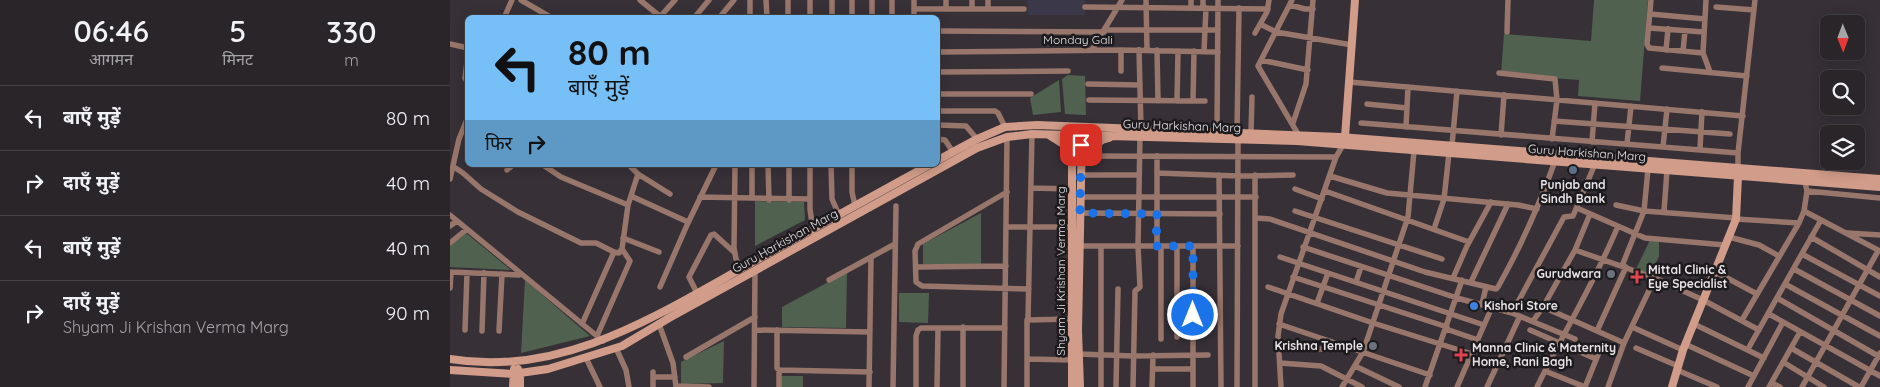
<!DOCTYPE html>
<html lang="hi">
<meta charset="utf-8">
<style>
:root{--surface:#292529;--page:#312d31;--text:#f1f3f6;--muted:#a5a5a8;--line:#454246}
body{margin:0;font-family:Quicksand,"Noto Sans Devanagari",sans-serif;background:var(--page);color:var(--text);height:100vh;display:flex;flex-direction:column;font-size:19px;white-space:nowrap}
*{box-sizing:border-box;margin:0}
p{font-size:16px;color:var(--muted)}
.icon{flex:none;width:28px;height:28px;fill:none;stroke:currentColor;stroke-width:2;stroke-linecap:round;stroke-linejoin:round}
.map{position:relative;flex:1;overflow:hidden}
.panel{display:flex;flex-direction:column;background:var(--surface);width:450px}
.panel>*{flex:none}
.hud{position:absolute;left:15px;top:15px;width:475px;height:152px;border-radius:8px;box-shadow:0 2px 12px #0003,0 0 0 1px var(--line);background:#76c0f7;color:#111;overflow:hidden}
.needle{width:32px;rotate:179deg}
.tools{position:absolute;left:1370px;top:15px;display:grid;gap:10px}
.tools a{display:grid;place-items:center;width:45px;height:45px;border-radius:8px;background:var(--surface);box-shadow:0 2px 12px #0003,0 0 0 1px var(--line);font-size:25px}
.pin{position:absolute;display:grid;place-items:center;width:42px;height:42px;color:#fff;margin:-21px;border-radius:10px;box-shadow:0 2px 8px #0006}
.me{position:absolute;width:55px;margin:-28px;rotate:0deg;stroke-linejoin:round;filter:drop-shadow(0 0 4px #0008)}
.turn{display:flex;align-items:center;gap:18px;height:105px;padding:0 20px;font-size:22px}
.turn .icon{width:65px;height:65px;stroke-width:2.5}
.turn b{display:block;font-size:35px;line-height:42px}
.then{display:flex;align-items:center;height:48px;padding:0 20px;background:#0003;gap:10px;font-size:19px}
.eta{display:flex;justify-content:space-evenly;align-items:center;height:85px;text-align:center}
.eta b{font-size:30px;font-weight:600;line-height:35px}
ul{padding:0;list-style:none}
li{display:flex;align-items:center;gap:15px;height:65px;padding:0 20px;border-top:1px solid var(--line)}
li div{flex:1}
li b{display:block;font-size:19px}
li em{font-style:normal}
main{display:flex;flex:1;min-height:0}
.map>svg:first-child{display:block}
.education{fill:#3a3849}
.green{fill:#516150}
.lines{fill:none;stroke-linecap:round;stroke-linejoin:round}
.street{stroke:#98766b;stroke-width:5.5}
.secondary{stroke:#d19c89;stroke-width:8}
.route{stroke:#1a73e8;stroke-width:9;stroke-dasharray:0 16.2}
.service-dot{fill:#5c6f8a;stroke:#1c1a1d;stroke-width:2}
.worship-dot{fill:#6b7280;stroke:#1c1a1d;stroke-width:2}
.health-dot{fill:#e0444e;stroke:#1c1a1d;stroke-width:2}
.shop-dot{fill:#3f7fe0;stroke:#1c1a1d;stroke-width:2}
.labels{text-anchor:middle;stroke-width:5;stroke-linejoin:round;paint-order:stroke}
.street-label{font-size:12px;fill:#e6e2e6;stroke:#1c1a1d}
.poi-label{font-size:12px;font-weight:bold;fill:#e6e2e6;stroke:#1c1a1d;text-anchor:start}
</style>
<main>
<section class="panel">
<div class="eta">
<div><b>06:46</b><p>आगमन</p></div>
<div><b>5</b><p>मिनट</p></div>
<div><b>330</b><p>m</p></div>
</div>
<ul>
<li><svg class="icon" aria-label="left" viewBox="0 0 24 24"><path d="M17 20v-9H6M10 6l-5 5 5 5"/></svg><div><b>बाएँ मुड़ें</b></div><em>80 m</em></li>
<li><svg class="icon" aria-label="right" viewBox="0 0 24 24"><path d="M7 20v-9h11M14 6l5 5-5 5"/></svg><div><b>दाएँ मुड़ें</b></div><em>40 m</em></li>
<li><svg class="icon" aria-label="left" viewBox="0 0 24 24"><path d="M17 20v-9H6M10 6l-5 5 5 5"/></svg><div><b>बाएँ मुड़ें</b></div><em>40 m</em></li>
<li><svg class="icon" aria-label="right" viewBox="0 0 24 24"><path d="M7 20v-9h11M14 6l5 5-5 5"/></svg><div><b>दाएँ मुड़ें</b><p>Shyam Ji Krishan Verma Marg</p></div><em>90 m</em></li>
</ul>
</section>
<div class="map">
<svg width="1430" height="387" viewBox="0 0 1430 387">
<rect width="100%" height="100%" fill="#373137"/>
<path class="education" d="M577 0H635V15H578Z"/>
<path class="green" d="M1144 0H1198L1190 101 1128 96 1129 80 1051 74 1054 34 1141 41Z
M618 75 635 76 636 115 615 114 612 79Z
M609 80 611 112 583 115 580 98Z
M305 201 354 202 355 220 305 246Z
M531 213V264H473V244Z
M16 233 61 270 0 267V246Z
M1200 240 1209 241V256L1201 274 1186 269Z
M397 272 396 328 332 327V307Z
M75 280 140 336 71 353Z
M449 293H479L478 323 449 322Z
M274 341 273 383 231 384V362Z
M330 376H353V387H330Z"/>
<g class="lines">
<path class="street" d="M71 0 102 18
M190 0 212 18
M300 0V18
M316 0 317 18
M338 0V18
M360 0V18
M382 0V18
M402 0V18
M522 0V9
M696 0 697 50
M741 0V8
M842 0 808 66 848 134
M1201 0 1197 44 1199 48 1253 53
M1256 0 1253 53 1260 72
M840 5 855 9H863
M635 7 818 9
M1266 7 1304 10
M753 8V0
M464 9H574
M496 9V0
M538 9V0
M1200 14 1255 19
M54 18 62 0
M209 18 225 0
M244 18 259 0
M269 18 284 0
M422 18V0
M442 18V0
M464 18V0
M810 24 826 32 902 45
M1199 28 1254 32
M655 30H768
M488 31 654 32
M1057 32 1058 0
M805 33 817 12 819 0
M0 44 18 48
M642 50 672 0
M671 50V71
M689 50 691 128
M707 50 708 101
M1216 50 1218 29
M754 51 756 8
M1233 51 1235 31
M488 52 671 50 768 52
M18 54 15 78 18 83
M811 60 858 70
M1212 68 1297 76
M488 72 618 71
M1049 73 1105 79 1107 100 1102 139
M899 82 1293 116
M638 84 690 85
M488 94H581
M639 100 755 101
M727 101 728 51
M743 101 744 51
M917 104 957 108
M488 111H545L548 113 555 127
M1104 121 1280 134
M843 123 856 84 863 0
M911 123 1288 153
M488 125 516 126 527 139
M956 127 958 87
M767 131 768 0
M787 132 789 8
M801 132 802 97
M1051 135 1054 95
M488 139 495 140 503 152
M1142 142 1145 103
M1177 144 1181 106
M1002 145 1007 91
M1213 147 1217 109
M1250 149 1252 112
M631 156 886 157
M93 165 111 177 178 205
M285 165 284 248 286 259 291 269
M302 165V198
M318 165 319 200
M339 165V200
M360 165V209L364 238
M381 165 382 199 389 215
M402 165V192L405 206
M4 167 13 173 31 189 68 212 131 243H146L164 252
M1288 169V153L1305 0
M57 170 63 165
M707 173 788 176 843 175
M188 174 220 194
M631 175H689
M769 175 771 387
M805 175V387
M880 176 937 193 1068 205 1087 209
M1354 178 1357 191 1354 211 1430 251
M0 179 9 139 18 117
M581 188 622 189
M845 189 872 199
M875 191 1019 242
M1357 191 1430 198
M557 192 468 244 465 251 466 282 472 286 579 289
M181 196 238 222
M250 197 360 199
M631 197H806
M1166 205 1194 211 1286 218
M1127 208 1195 238 1275 245
M845 211 992 259
M1214 212 1217 170
M630 213 770 214
M0 215 153 341
M806 218 820 219 975 272 1046 289 1048 287C1071 246 1089 206 1105 161
M1286 219 1349 223
M0 226 7 221
M556 227H623
M984 229 994 199 999 153
M1398 233 1430 235
M1279 237 1309 245 1329 256
M1361 237 1430 277
M173 238 209 252
M0 243 17 229
M630 246H788
M707 246V156
M711 246V339
M743 246V387
M853 247 1007 298 1062 313 1125 339
M1125 250 1205 278 1253 300 1309 330
M1352 254 1430 296
M830 257 1034 325
M1172 266 1194 211 1198 169
M466 267 556 266
M1344 269 1430 316
M1264 271 1307 294
M0 272 69 275
M843 277 997 327
M1003 278 1017 246 1041 202
M379 280 445 244
M906 282 911 267
M1021 282 1058 204
M1335 284 1430 336
M210 287 237 225 266 165
M818 287 923 323 1022 354
M0 288 1 272
M247 293 239 277 261 235 264 234 285 253
M1327 298 1430 357
M867 303 878 273
M1032 304 1036 287
M1093 307 1125 250 1140 214
M1062 313 1114 217 1123 216 1145 164
M1319 314 1430 376
M578 319 582 134
M1292 320 1349 223 1354 211
M1083 321 1093 307 1174 343
M132 324 164 252 169 253 172 249 178 205 188 174 179 165
M209 324 223 363 226 387
M829 324 980 375
M1244 324 1314 358
M1182 327 1233 350
M996 329 1028 340
M15 330 17 273
M305 330 420 332
M327 330V368L329 370 420 372
M1080 330 1146 359
M32 331 34 273
M49 331 52 274
M1147 331 1176 267
M147 336 180 261 172 249
M727 337V246
M1235 344 1304 376
M166 348 176 370 179 387
M829 348 873 349
M1186 348 1228 366
M1341 348 1409 387
M1298 349 1371 220
M629 354 683 356 758 355
M236 357 305 317
M136 358 150 387
M577 359 622 360
M1333 362 1374 387
M830 363 871 366 912 387
M905 366 949 387
M703 369H743
M329 370V387
M1227 370 1267 387
M1095 371 1135 387
M203 377H225
M1322 383 1330 387
M226 386 259 387
M203 387V372
M304 387 305 271
M419 387 421 258
M443 387 446 206
M466 387V336L468 330 471 328H555
M487 387 488 328
M513 387V327
M554 387 557 137
M577 387V320L622 319
M651 387V246
M666 387 668 289
M683 387 685 291 690 287 688 246 690 136
M702 387 703 355
M787 387 788 140
M831 387 828 336 831 314 886 157 893 145
M892 387 913 352 958 217 964 151
M975 387 1012 280
M1007 387 1042 307
M1037 387 1070 316
M1087 387C1113 333 1145 282 1168 226
M1135 387 1150 350
M1158 387 1174 343 1205 278
M1298 387 1333 322
M1319 387 1350 332
M1352 387 1428 251
M1411 387 1430 353"/>
<path class="secondary" d="M599 135 615 145 622 155
M895 137 905 0
M631 156 652 140 659 138
M488 160 525 140 555 127 587 125 890 137 1430 179
M0 359C113 378 209 314 303 262 362 230 420 197 479 165
M68 369 70 374V387
M0 370 63 374 98 369 172 346 219 318 527 148 557 137 582 134 847 141 1430 187
M63 387 64 369
M622 387V129
M630 387 628 331 632 131
M1222 387 1233 350 1286 219 1288 176"/>
</g>
<g class="lines">
<path class="route" d="M631 145 630 213 707 214 706 246H743V315"/>
</g>
<circle class="service-dot" cx="1123" cy="170" r="5"/>
<g class="worship-dot">
<circle cx="1161" cy="274" r="5"/>
<circle cx="923" cy="346" r="5"/>
</g>
<g class="health-dot">
<path d="M1184.5 269.5h5v5h5v5h-5v5h-5v-5h-5v-5h5z"/>
<path d="M1008.5 347.5h5v5h5v5h-5v5h-5v-5h-5v-5h5z"/>
</g>
<circle class="shop-dot" cx="1024" cy="306" r="5"/>
<g class="labels">
<g class="street-label">
<text x="628" y="44">Monday Gali</text>
<text transform="translate(732 126) rotate(2)" y="4">Guru Harkishan Marg</text>
<text transform="translate(1137 153) rotate(4)" y="4">Guru Harkishan Marg</text>
<text transform="translate(335 241) rotate(-29)" y="4">Guru Harkishan Marg</text>
<text transform="translate(611 271) rotate(-90)" y="4">Shyam Ji Krishan Verma Marg</text>
</g>
<g class="poi-label">
<text x="1123" y="189" text-anchor="middle">Punjab and<tspan x="1123" dy="14">Sindh Bank</tspan></text>
<text x="1198" y="274">Mittal Clinic &amp;<tspan x="1198" dy="14">Eye Specialist</tspan></text>
<text x="1151" y="278" text-anchor="end">Gurudwara</text>
<text x="1034" y="310">Kishori Store</text>
<text x="913" y="350" text-anchor="end">Krishna Temple</text>
<text x="1022" y="352">Manna Clinic &amp; Maternity<tspan x="1022" dy="14">Home, Rani Bagh</tspan></text>
</g>
</g>
</svg>
<div class="tools">
<a><svg class="needle" viewBox="-14 -14 28 28"><path d="M0-13l5 13h-10z" fill="#e53935"/><path d="M0 13l5-13h-10z" fill="#a5a5a8"/></svg></a>
<a><svg class="icon" aria-label="search" viewBox="0 0 24 24"><circle cx="10" cy="10" r="6"/><path d="M15 15l6 6"/></svg></a>
<a><svg class="icon" aria-label="layers" viewBox="0 0 24 24"><path d="M12 4l9 5-9 5-9-5zM3 14l9 5 9-5"/></svg></a>
</div>
<div class="pin" style="left:631px;top:145px;background:#d93025"><svg class="icon" aria-label="arrive" viewBox="0 0 24 24"><path d="M6 21V4h12l-3 4 3 4H6"/></svg></div>
<svg class="me" style="left:743px;top:315px" viewBox="-20 -20 40 40"><circle r="17" fill="#1a73e8" stroke="#fff" stroke-width="3"/><path d="M0-11L8 9 0 5-8 9z" fill="#fff"/></svg>
<div class="hud">
<div class="turn"><svg class="icon" aria-label="left" viewBox="0 0 24 24"><path d="M17 20v-9H6M10 6l-5 5 5 5"/></svg><div><b>80 m</b>बाएँ मुड़ें</div></div>
<div class="then">फिर<svg class="icon" aria-label="right" viewBox="0 0 24 24"><path d="M7 20v-9h11M14 6l5 5-5 5"/></svg></div>
</div>
</div>
</main>
